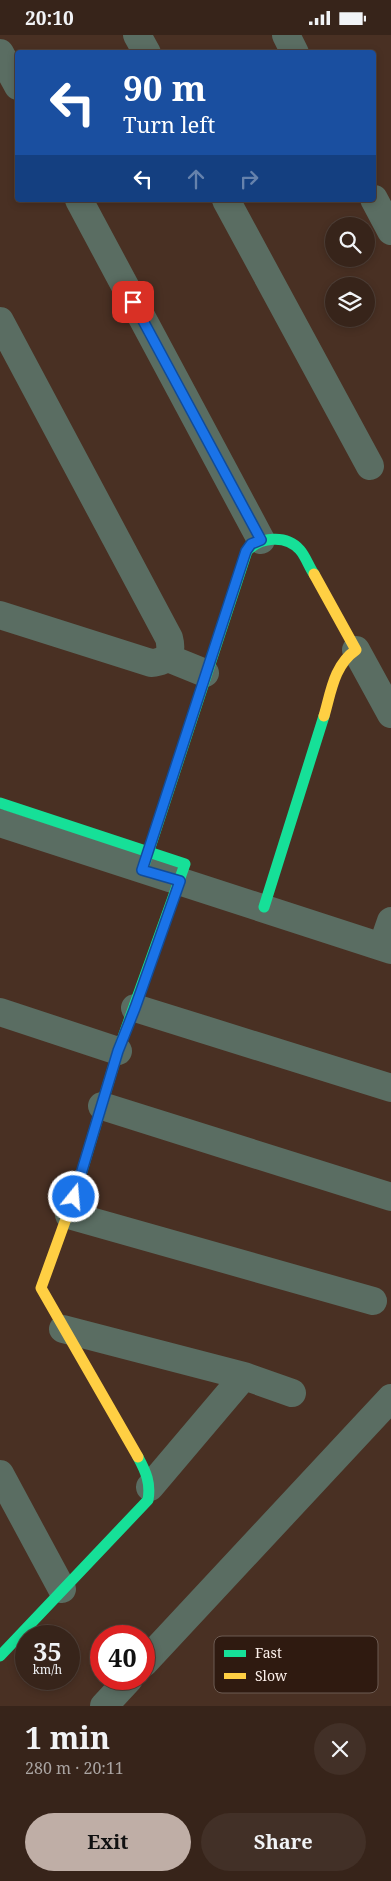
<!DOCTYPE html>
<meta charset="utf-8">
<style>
:root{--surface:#37241a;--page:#423027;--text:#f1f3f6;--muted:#aaa4a2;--line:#514139;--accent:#bfaea6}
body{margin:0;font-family:"Noto Serif",serif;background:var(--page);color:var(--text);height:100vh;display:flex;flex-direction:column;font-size:19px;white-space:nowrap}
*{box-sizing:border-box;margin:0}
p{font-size:16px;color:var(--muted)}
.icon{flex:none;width:28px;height:28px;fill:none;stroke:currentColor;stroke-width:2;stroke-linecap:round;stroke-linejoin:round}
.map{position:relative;height:1671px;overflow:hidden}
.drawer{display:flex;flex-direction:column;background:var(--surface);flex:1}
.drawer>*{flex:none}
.guide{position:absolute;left:15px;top:15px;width:361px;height:152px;border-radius:5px;box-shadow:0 2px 8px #0003,0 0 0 1px var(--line);background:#1a4fa0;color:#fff;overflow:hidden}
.controls{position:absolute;left:325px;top:182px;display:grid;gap:10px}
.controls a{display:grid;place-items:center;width:50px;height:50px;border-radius:50%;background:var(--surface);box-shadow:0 2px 8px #0003,0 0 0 1px var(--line);font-size:25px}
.speed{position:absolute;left:15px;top:1590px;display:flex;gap:10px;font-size:25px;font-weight:700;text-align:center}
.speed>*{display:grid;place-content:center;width:65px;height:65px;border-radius:50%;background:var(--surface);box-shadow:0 2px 8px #0003,0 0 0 1px var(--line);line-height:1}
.speed small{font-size:12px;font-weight:400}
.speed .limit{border:8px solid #d22;background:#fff;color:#111}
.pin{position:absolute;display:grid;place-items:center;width:42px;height:42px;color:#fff;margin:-21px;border-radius:10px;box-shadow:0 2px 8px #0006}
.me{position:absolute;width:55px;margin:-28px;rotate:17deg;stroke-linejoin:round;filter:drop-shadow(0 0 4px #0008)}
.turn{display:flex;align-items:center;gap:18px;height:105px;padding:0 25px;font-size:22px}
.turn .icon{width:65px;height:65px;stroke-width:2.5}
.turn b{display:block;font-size:35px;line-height:42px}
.lanes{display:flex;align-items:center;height:48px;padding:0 25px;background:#0003;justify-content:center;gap:25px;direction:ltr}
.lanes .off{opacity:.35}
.round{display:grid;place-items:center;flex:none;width:52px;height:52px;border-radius:26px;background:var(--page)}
.overview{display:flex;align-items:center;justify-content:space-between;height:85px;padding:0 25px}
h1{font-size:30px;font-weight:700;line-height:38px}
.button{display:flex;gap:10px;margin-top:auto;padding:10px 25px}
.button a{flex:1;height:58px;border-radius:30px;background:var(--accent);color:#111;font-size:20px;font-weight:700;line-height:58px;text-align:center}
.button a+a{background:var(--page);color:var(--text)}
.status{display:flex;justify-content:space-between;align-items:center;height:35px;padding:0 25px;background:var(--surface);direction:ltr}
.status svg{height:14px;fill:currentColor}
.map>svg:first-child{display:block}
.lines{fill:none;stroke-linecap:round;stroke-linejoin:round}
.street{stroke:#5a6d62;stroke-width:28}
.fast{stroke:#16e098;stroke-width:11}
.slow{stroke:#ffcf43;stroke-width:11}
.route-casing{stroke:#114b97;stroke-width:12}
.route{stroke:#1a73e8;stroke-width:9}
.key{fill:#2f1a10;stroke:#6d5b52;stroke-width:1}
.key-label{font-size:14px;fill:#fef2ed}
</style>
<div class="status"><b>20:10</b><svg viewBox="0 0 49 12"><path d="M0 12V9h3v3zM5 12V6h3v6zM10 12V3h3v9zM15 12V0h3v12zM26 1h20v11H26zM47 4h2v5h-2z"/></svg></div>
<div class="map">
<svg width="391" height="1671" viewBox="0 0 391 1671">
<rect width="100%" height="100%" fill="#493023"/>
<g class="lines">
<path class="street" d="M137 0 147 18
M286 0 295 18
M0 18 18 51
M374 164 391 196
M79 165 261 505
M226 165 370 431
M0 286 169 603C173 618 168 627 151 628L0 580
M356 615 391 679
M168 623 205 638
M0 788 391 915
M382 912 391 886
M135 973 391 1053
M0 977 118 1016
M102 1071 391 1162
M69 1180 373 1266
M63 1294 244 1341 150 1452
M244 1341 292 1358
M0 1439 62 1554
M144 1628 391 1363
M104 1671 129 1644"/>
<path class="fast" d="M0 768 185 829 118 1016 76 1156
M143 834 247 516C260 502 286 499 300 515 306 522 309 532 314 539
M264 872 324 681
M0 1621 148 1465C151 1448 146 1437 138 1422"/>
<path class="slow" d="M314 539 356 615C334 630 331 657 324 681
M76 1156 41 1253 138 1422"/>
</g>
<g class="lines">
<defs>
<path id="route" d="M74 1162 118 1016 135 973 180 846 142 835 246 516 251 509 261 505 133 267"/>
</defs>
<use href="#route" class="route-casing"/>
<use href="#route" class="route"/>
</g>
<rect x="214" y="1601" width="164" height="57" rx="8" class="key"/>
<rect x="224" y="1615" width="22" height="7" fill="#16e098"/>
<rect x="224" y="1638" width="22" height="6" fill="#ffcf43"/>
<g class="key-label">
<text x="255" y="1623">Fast</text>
<text x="255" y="1646">Slow</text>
</g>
</svg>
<div class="controls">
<a><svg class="icon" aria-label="search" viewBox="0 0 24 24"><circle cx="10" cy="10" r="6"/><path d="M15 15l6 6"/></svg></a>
<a><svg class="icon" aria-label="layers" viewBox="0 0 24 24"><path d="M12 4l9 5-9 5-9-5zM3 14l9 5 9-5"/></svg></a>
</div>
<div class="speed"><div>35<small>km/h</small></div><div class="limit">40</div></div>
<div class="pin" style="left:133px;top:267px;background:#d93025"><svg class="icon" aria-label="arrive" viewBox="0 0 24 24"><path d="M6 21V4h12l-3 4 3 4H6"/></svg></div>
<svg class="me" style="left:74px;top:1162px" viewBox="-20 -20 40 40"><circle r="17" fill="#1a73e8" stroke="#fff" stroke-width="3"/><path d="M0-11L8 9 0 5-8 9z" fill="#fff"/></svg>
<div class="guide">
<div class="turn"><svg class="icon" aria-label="left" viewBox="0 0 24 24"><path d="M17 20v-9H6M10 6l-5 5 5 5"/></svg><div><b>90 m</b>Turn left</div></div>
<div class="lanes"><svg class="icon" aria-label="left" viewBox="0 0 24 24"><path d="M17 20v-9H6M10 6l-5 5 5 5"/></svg><svg class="icon off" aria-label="ahead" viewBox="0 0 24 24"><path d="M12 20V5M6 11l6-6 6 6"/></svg><svg class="icon off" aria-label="right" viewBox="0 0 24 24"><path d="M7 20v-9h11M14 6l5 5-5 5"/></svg></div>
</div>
</div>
<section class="drawer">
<div class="overview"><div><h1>1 min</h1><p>280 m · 20:11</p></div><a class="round"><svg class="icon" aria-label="close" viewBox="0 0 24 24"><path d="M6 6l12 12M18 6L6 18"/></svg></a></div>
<div class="button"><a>Exit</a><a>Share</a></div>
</section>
